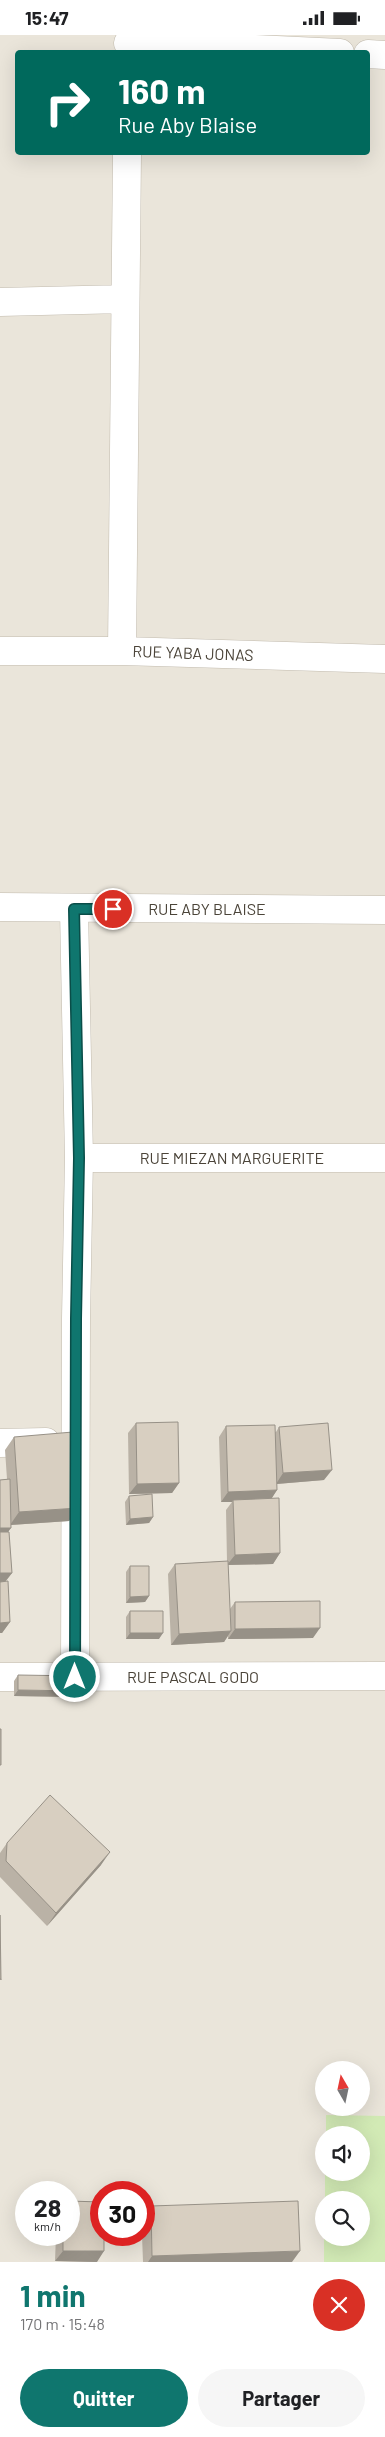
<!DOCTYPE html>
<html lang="fr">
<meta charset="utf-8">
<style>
:root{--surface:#fff;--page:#f6f6f6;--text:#202124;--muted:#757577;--accent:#0f766e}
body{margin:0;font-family:Barlow,sans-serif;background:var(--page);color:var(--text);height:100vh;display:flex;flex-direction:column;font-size:19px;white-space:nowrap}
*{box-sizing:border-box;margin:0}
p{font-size:16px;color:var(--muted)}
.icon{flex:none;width:28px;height:28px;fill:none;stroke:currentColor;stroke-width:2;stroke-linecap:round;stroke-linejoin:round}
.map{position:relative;height:2227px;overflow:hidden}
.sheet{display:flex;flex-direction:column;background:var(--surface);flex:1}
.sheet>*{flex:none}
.top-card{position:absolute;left:15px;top:15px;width:355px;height:105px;border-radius:5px;box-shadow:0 5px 20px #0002;background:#00695c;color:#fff;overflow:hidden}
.needle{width:32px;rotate:351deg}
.fabs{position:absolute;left:315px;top:2026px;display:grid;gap:10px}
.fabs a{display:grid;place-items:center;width:55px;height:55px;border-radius:50%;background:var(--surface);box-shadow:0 5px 20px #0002;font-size:25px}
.speed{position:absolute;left:15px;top:2146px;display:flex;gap:10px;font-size:25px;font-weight:700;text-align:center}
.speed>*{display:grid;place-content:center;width:65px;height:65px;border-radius:50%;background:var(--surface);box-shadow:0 5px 20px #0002;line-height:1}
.speed small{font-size:12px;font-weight:400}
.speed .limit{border:8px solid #d22;background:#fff;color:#111}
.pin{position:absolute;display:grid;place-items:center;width:42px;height:42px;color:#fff;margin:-21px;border:2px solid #fff;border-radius:50%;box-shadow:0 1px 5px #0007}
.me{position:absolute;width:55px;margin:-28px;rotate:0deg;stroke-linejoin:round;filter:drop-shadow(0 0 4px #0008)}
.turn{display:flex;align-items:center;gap:18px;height:105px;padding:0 20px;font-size:22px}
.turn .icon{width:65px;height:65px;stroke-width:2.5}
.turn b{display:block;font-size:35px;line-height:42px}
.round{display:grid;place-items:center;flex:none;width:52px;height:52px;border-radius:26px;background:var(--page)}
.head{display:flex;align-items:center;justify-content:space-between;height:85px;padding:0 20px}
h1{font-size:30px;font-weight:700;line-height:38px;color:var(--accent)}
.action{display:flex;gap:10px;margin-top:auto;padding:10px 20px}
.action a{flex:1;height:58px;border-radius:30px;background:var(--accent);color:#fff;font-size:20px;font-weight:700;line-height:58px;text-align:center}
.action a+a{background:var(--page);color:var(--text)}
.status{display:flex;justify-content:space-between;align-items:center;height:35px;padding:0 25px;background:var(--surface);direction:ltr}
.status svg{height:14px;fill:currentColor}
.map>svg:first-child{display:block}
.residential{fill:#eae5da;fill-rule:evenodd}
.green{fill:#d2eab5}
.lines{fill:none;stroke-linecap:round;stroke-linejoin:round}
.minor-casing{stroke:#c2bbae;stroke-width:29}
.minor{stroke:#fff;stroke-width:28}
.wall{fill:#bab2a6}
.shaded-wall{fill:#979187}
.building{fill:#d8cfc1;stroke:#979187}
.route-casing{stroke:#0a4d48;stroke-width:12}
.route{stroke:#0f766e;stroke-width:9}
.labels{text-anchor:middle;stroke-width:4.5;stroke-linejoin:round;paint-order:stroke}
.street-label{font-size:16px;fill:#4b4439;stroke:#fff}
</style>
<div class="status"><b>15:47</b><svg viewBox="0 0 49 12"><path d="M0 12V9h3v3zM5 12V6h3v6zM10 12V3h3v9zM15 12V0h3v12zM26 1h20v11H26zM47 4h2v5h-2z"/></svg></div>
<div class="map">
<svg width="385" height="2227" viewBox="0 0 385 2227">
<rect width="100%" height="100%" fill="#f6f3ec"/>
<path class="residential" d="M0 0H385V2227H0ZM18 18H368V118H18ZM324 2035H361V2072H324ZM324 2100H361V2138H324ZM26 2158H69V2200H26ZM101 2158H144V2200H101ZM324 2165H361V2202H324Z"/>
<path class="green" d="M326 2080 385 2081V2227H324V2203L361 2202V2165H325V2138H361V2100H326Z"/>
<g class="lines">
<defs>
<path id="minor" d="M128 8 340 18
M368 19 385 20
M0 267 124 264
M0 616H122L385 624
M122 616 127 118
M0 872 385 875
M74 874 79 1123 76 1284 75 1642
M79 1123H385
M0 1408 46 1407
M0 1642 385 1641"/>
</defs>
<use href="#minor" class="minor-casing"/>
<use href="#minor" class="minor"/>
</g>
<path class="wall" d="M136 1388 179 1448 172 1458 129 1459 128 1398Z
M226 1391 276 1397 279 1392 324 1445 277 1449V1455L271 1464 280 1518 273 1529 228 1530 230 1574 235 1567 313 1603 228 1604V1601L224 1607 171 1610 168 1539 175 1529 227 1526 226 1475 232 1467H221L219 1402Z
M14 1402 78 1473 69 1486 11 1490 8 1497 12 1538 6 1546 10 1587 2 1598H0V1445L7 1444 5 1415Z
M129 1461 153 1482 149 1488 126 1490 125 1467Z
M130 1531 149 1561 145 1567 126 1568V1537Z
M130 1576 159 1604H126V1582Z
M18 1640 79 1656 75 1662 14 1661V1646Z
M7 1808 101 1830 47 1891 0 1842V1818Z
M151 2171 292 2227H143L142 2200H144V2181Z
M56 2200H69L97 2227 55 2226Z"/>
<path class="shaded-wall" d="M332 1435 324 1445 276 1449 283 1438Z
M179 1448 172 1458 129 1459 137 1449Z
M277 1455 270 1466 233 1465 232 1467H221L228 1457Z
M78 1473 69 1486 10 1490 19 1477Z
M153 1482 149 1488 126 1490 130 1484Z
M0 1493H11L3 1504H0Z
M280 1518 273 1529 227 1530 235 1520Z
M0 1538H12L4 1548H0Z
M149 1561 145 1567 126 1568 130 1562Z
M10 1587 2 1598H0V1588Z
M320 1593 313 1603 228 1604 235 1594Z
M231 1596 224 1607 171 1610 179 1599Z
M130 1598H163L159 1604H126Z
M18 1655 79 1656 75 1662 14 1661Z
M110 1817 101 1830 47 1891 56 1878Z
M63 2216H104L97 2227 55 2226Z
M300 2216 292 2227H148L152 2221Z"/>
<path class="building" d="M178 1387 179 1448 137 1449 136 1388Z
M328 1388 332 1435 283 1438 279 1392Z
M275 1390 277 1455 228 1457 226 1391Z
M73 1397 78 1473 19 1477 14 1402Z
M10 1444 11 1493H0V1445Z
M152 1459 153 1482 130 1484 129 1461Z
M279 1463 280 1518 235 1520 233 1465Z
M0 1497H9L12 1538H0Z
M228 1526 231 1596 179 1599 175 1529Z
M130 1531H149V1561L130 1562Z
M8 1546 10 1587 0 1588V1547Z
M320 1566V1593L235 1594V1567Z
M130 1576H163V1598H130Z
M18 1640 79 1641V1656L18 1655Z
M0 1694H1V1730H0Z
M50 1760 110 1817 56 1878 6 1826 7 1808Z
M0 1880 1 1945 0 1943Z
M69 2166 101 2167V2200H104V2216H63V2200H69Z
M298 2166 300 2216 152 2221 151 2171Z"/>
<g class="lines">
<defs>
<path id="route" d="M75 1642 76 1284 79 1123 74 874H113"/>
</defs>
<use href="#route" class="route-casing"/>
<use href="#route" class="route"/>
</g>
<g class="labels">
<g class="street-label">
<text transform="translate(193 618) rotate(2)" y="6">RUE YABA JONAS</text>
<text x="207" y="880">RUE ABY BLAISE</text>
<text x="232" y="1129">RUE MIEZAN MARGUERITE</text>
<text x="193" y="1648">RUE PASCAL GODO</text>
</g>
</g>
</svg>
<div class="fabs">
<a><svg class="needle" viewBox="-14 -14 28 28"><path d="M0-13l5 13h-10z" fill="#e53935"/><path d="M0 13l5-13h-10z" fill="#757577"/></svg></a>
<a><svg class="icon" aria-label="sound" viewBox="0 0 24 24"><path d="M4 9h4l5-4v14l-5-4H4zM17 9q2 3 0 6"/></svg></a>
<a><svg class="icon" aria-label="search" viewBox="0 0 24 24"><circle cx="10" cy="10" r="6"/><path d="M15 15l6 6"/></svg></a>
</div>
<div class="speed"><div>28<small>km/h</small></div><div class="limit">30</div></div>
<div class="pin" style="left:113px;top:874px;background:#d93025"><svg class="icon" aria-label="arrive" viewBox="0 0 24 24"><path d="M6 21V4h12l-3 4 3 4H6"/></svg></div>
<svg class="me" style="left:75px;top:1642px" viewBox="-20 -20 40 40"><circle r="17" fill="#0f766e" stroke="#fff" stroke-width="3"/><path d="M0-11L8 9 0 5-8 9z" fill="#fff"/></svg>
<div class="top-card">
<div class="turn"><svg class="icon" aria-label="right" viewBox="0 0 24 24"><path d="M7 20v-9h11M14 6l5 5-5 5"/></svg><div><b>160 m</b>Rue Aby Blaise</div></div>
</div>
</div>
<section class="sheet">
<div class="head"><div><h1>1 min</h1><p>170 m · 15:48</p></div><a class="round" style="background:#d93025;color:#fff"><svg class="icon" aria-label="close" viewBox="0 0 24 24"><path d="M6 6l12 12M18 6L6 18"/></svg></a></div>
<div class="action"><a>Quitter</a><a>Partager</a></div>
</section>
